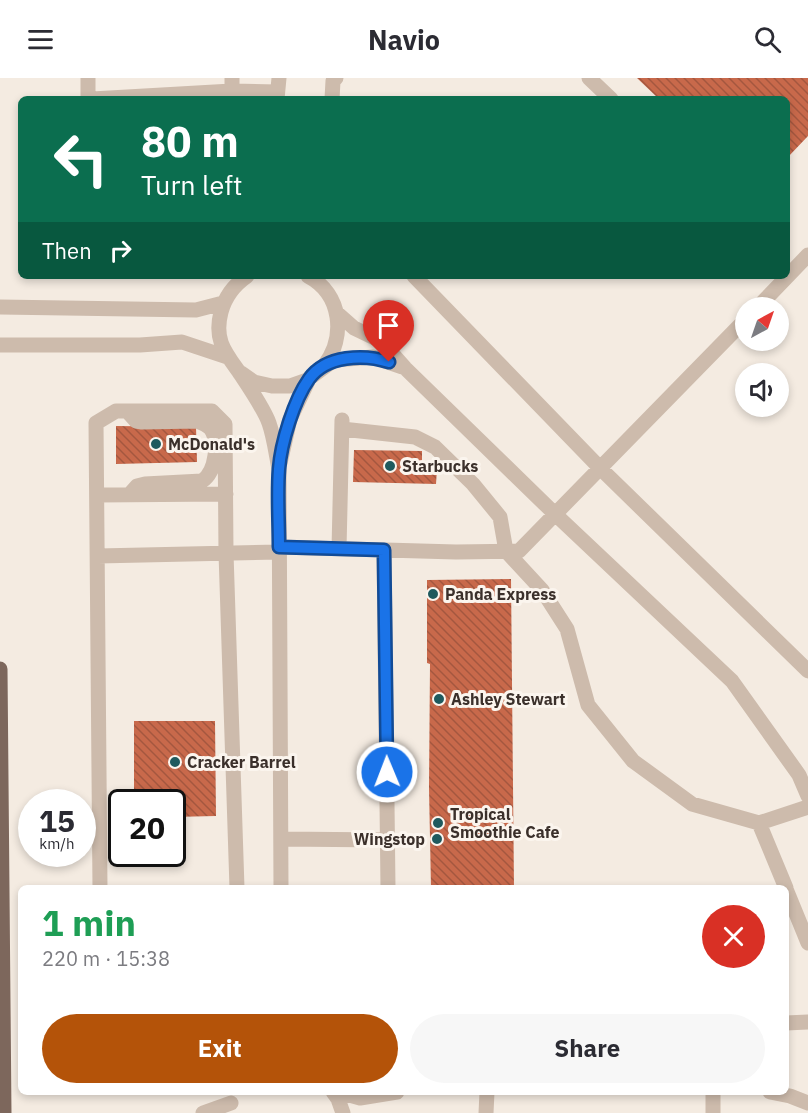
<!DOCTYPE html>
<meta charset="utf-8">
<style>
:root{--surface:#fff;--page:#f7f7f7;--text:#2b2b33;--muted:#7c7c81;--accent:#b45309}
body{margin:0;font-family:"IBM Plex Sans",sans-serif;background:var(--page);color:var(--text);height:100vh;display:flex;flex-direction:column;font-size:22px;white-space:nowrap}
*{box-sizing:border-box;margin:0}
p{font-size:20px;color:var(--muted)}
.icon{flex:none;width:33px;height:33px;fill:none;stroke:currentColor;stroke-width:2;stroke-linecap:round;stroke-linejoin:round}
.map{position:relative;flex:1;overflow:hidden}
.sheet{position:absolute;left:18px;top:807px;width:771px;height:210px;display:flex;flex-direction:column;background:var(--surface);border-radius:9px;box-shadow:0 3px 9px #0003}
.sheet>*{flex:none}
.banner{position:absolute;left:18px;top:18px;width:772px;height:183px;border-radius:9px;box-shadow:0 3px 9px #0003;background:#0b6e4f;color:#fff;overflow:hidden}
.needle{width:39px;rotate:40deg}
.buttons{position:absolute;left:735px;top:219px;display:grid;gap:12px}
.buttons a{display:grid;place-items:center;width:54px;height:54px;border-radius:50%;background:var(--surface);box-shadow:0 3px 9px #0003;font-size:30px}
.speed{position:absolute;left:18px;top:711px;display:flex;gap:12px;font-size:30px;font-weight:700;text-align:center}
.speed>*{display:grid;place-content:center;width:78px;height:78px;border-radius:50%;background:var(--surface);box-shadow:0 3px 9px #0003;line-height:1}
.speed small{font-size:15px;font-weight:400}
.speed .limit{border:3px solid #111;border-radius:9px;background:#fff;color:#111}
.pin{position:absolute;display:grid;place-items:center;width:51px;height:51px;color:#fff;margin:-62px -26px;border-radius:50% 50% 50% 0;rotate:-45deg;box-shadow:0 0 6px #0007}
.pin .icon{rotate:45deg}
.me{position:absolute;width:66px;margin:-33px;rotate:359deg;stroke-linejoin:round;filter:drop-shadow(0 0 4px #0008)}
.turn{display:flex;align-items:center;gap:21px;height:126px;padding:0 24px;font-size:27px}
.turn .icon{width:78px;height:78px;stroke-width:2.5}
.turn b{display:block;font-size:42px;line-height:51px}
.then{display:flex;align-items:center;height:57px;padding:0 24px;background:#0003;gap:12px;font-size:22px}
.round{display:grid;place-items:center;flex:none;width:63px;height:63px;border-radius:32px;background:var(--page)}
.head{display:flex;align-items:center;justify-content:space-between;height:102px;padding:0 24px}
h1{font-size:36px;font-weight:700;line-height:45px;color:#1e9e55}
.primary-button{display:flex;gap:12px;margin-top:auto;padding:12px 24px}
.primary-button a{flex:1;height:69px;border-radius:36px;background:var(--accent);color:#fff;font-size:24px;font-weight:700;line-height:69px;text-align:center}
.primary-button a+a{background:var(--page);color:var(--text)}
header{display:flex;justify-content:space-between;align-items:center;height:78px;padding:0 24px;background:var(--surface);font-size:27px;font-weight:700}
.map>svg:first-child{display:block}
.building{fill:url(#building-back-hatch)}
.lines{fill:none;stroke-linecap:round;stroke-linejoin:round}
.minor{stroke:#cdbbac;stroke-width:15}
.major{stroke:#7d675c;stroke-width:15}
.route-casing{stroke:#114b97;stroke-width:15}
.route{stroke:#1a73e8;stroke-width:10}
.poi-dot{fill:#1f5a5e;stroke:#fbf5ee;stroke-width:2}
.labels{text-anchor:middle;stroke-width:6;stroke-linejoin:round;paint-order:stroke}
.poi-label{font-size:16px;font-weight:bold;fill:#3b302b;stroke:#fbf5ee;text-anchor:start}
</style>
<header><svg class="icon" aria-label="menu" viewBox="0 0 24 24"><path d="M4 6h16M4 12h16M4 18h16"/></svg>Navio<svg class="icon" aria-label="search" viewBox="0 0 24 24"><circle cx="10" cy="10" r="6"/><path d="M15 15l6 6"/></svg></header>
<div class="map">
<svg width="808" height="1035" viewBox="0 0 808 1035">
<defs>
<pattern id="building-back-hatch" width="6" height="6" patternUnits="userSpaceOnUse" patternTransform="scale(1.5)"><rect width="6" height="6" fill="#c8694b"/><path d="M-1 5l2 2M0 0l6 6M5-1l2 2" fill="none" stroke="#a4573f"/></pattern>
</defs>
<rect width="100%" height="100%" fill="#f4ebe1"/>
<path class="building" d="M637 0H808V58L788 79V21H659Z
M116 348 196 349 197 384 116 386Z
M354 372 422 373V385H427V391H437L436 406 353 404Z
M511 501 514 810H431L429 710 430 586 427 585V502Z
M134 643H215L216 738 172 739V724H134Z"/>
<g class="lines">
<path class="minor" d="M88 0V21
M589 0 611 21
M92 21 232 13V0
M232 21V13L277 14
M277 21 279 0
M332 21 333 3 336 0
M247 198C234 207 225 219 221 234 214 261 224 273 239 294 247 306 264 331 269 345 274 359 276 376 279 391L281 810
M308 198C342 216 346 259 324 288
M414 198 600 390 808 593
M0 229 196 232 223 225
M757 230 808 177
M337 235 354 250 381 263 405 290 555 436 732 603 799 697 808 718
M0 267H140L182 264 227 279
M241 295 254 304 272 308H290L307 302 334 282 373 279 402 289
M127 333 136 343 142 344 197 343C202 345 206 346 210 350 220 362 216 394 202 403L145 406 137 408 129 417
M342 351 415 359 435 369 473 406 500 439 506 473 542 512 567 551 588 627 633 683 692 726 759 745 786 810
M280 385 290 341 310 299
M97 417 226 416
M279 469 456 474 519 473 746 241
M339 471 342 342
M384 472 388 810
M98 478 279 474
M759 745 808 729
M281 761 388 762
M100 810 96 345 116 333H212L225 346 226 475 237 810
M786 811 808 865
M786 945 808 944
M333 1014 338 1021 343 1035
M339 1014 360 1020 397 1014
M770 1014 790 1018 808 1025
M203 1035 231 1025
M486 1035 487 1014
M713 1035V1014"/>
<path class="major" d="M0 591 4 1035"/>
</g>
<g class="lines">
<defs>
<path id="route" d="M387 694 384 472 279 469C279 443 277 416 279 391 281 365 294 322 309 301 326 277 364 276 389 284"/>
</defs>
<use href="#route" class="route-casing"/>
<use href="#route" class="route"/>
</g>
<g class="poi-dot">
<circle cx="156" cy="366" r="6"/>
<circle cx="390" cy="388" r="6"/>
<circle cx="433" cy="516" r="6"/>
<circle cx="439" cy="621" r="6"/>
<circle cx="175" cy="684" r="6"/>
<circle cx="438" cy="745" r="6"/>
<circle cx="437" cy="761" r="6"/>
</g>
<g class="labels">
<g class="poi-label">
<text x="168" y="372">McDonald's</text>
<text x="402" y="394">Starbucks</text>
<text x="445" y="522">Panda Express</text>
<text x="451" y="627">Ashley Stewart</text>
<text x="187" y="690">Cracker Barrel</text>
<text x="450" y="742">Tropical<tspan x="450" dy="18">Smoothie Cafe</tspan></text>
<text x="425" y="767" text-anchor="end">Wingstop</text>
</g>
</g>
</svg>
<div class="buttons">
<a><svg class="needle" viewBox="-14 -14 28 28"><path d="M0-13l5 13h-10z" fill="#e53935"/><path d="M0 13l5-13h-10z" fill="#7c7c81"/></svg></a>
<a><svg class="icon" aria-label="sound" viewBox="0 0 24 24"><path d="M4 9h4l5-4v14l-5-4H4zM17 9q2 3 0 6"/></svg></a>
</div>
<div class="speed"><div>15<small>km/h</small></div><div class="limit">20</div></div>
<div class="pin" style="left:389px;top:284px;background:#d93025"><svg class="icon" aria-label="arrive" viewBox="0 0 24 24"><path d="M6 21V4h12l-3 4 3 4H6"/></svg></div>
<svg class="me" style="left:387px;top:694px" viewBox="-20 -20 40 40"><circle r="17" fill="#1a73e8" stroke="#fff" stroke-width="3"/><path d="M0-11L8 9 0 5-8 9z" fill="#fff"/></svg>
<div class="banner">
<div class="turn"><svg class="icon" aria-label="left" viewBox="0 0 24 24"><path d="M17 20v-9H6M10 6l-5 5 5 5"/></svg><div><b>80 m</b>Turn left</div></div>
<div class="then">Then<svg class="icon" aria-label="right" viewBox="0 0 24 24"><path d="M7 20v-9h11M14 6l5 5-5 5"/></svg></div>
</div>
<section class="sheet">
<div class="head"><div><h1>1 min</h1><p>220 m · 15:38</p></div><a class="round" style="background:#d93025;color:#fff"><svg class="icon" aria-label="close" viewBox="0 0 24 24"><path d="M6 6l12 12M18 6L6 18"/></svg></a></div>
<div class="primary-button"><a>Exit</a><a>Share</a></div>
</section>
</div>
